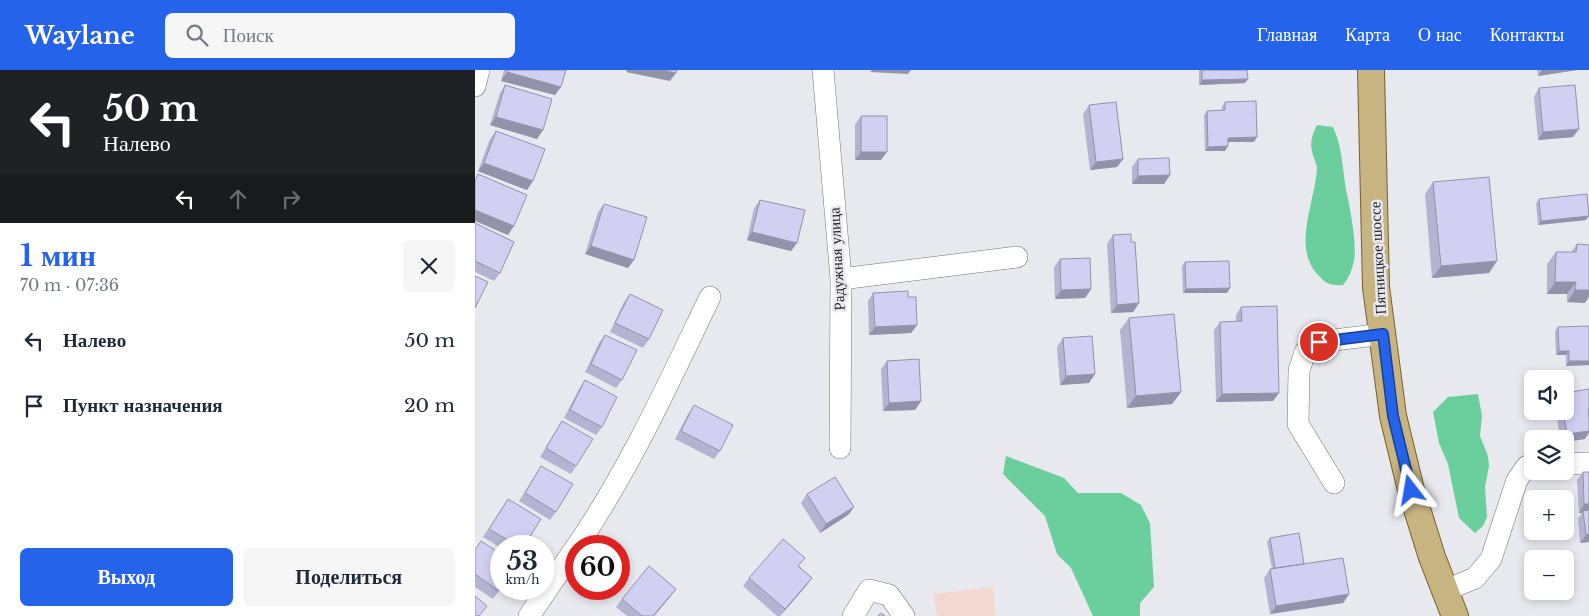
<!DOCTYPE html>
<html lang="ru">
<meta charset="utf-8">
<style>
:root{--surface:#fff;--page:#f6f6f7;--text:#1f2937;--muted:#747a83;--accent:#2563eb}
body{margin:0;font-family:"Libre Baskerville",serif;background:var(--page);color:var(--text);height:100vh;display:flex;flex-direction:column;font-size:19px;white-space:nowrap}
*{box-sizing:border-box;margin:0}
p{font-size:16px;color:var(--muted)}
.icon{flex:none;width:28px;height:28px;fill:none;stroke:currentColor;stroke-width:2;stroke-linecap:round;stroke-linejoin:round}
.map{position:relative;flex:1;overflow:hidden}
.side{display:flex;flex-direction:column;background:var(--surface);width:475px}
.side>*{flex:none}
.guide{background:#202124;color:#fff;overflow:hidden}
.fabs{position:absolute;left:1049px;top:300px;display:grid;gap:10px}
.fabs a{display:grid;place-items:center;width:50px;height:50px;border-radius:8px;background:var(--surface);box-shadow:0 2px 8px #0003;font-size:25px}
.speed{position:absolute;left:15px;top:465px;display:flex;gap:10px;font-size:25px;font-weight:700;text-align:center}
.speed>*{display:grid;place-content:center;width:65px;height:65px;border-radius:50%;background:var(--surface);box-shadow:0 2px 8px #0003;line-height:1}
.speed small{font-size:12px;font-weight:400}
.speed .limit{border:8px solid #d22;background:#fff;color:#111}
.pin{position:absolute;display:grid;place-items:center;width:42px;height:42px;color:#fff;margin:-21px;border:2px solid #fff;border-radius:50%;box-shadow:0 1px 5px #0007}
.me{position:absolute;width:55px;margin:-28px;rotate:346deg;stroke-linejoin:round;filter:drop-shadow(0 0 4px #0008)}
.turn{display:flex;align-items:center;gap:18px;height:105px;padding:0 20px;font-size:22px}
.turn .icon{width:65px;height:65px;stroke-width:2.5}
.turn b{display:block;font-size:35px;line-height:42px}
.lanes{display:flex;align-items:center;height:48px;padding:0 20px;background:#0003;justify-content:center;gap:25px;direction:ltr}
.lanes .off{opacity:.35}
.round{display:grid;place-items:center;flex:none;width:52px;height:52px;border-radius:8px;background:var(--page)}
.headline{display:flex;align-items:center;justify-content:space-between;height:85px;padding:0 20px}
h1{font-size:30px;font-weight:700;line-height:38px;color:var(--accent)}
.action{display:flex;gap:10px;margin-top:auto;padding:10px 20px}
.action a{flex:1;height:58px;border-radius:8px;background:var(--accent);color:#fff;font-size:20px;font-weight:700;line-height:58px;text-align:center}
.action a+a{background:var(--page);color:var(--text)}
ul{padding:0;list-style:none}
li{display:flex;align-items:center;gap:15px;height:65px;padding:0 20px}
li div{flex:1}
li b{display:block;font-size:19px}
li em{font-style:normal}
header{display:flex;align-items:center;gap:30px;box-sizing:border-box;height:70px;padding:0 25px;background:var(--accent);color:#fff}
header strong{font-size:24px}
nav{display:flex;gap:28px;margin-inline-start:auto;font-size:18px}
.search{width:350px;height:45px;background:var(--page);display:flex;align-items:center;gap:12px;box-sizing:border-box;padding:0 18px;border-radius:8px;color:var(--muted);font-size:19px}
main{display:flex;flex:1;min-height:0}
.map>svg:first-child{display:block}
.industrial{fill:#f2d8d1}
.forest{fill:#6bcf9d}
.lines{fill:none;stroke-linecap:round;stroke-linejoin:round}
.minor-casing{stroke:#74747b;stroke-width:22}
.major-casing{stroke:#76612a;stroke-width:28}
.minor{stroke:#fff;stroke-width:21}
.major{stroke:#c7b481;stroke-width:26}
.wall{fill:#b4b3d1}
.shaded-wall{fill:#9292aa}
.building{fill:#d1d0f3;stroke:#9292aa}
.route-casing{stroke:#184099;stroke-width:12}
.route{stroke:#2563eb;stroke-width:9}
.labels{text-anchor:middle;stroke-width:5;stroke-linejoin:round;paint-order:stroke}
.street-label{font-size:15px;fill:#232325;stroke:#e8e8ef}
</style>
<header>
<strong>Waylane</strong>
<div class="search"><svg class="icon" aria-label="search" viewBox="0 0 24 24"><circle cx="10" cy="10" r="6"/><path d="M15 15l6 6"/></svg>Поиск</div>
<nav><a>Главная</a><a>Карта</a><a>О нас</a><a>Контакты</a></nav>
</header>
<main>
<section class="side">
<div class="guide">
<div class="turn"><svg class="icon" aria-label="left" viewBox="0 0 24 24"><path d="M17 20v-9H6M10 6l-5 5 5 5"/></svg><div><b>50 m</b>Налево</div></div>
<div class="lanes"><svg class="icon" aria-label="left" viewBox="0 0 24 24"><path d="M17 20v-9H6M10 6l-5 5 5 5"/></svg><svg class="icon off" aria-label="ahead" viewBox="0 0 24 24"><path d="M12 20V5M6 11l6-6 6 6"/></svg><svg class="icon off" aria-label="right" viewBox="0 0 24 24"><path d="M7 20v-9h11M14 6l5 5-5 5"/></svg></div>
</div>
<div class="headline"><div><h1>1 мин</h1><p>70 m · 07:36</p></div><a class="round"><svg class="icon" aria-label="close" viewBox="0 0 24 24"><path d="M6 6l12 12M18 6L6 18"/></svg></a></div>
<ul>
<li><svg class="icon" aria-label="left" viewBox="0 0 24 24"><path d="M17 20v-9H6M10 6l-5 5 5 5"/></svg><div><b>Налево</b></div><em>50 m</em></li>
<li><svg class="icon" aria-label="arrive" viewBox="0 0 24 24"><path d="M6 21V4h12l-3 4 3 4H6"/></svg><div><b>Пункт назначения</b></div><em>20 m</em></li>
</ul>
<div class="action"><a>Выход</a><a>Поделиться</a></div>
</section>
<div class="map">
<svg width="1114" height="546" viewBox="0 0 1114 546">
<rect width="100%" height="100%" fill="#e8e8ef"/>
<path class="industrial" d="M518 517 521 546H462L458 524Z"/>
<path class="forest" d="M842 55 858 57C869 80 867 105 873 129 876 144 882 176 879 191 877 200 874 208 868 215 857 216 851 214 844 206 816 178 840 133 842 99 842 95 840 92 839 88 834 75 836 67 842 55Z
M1003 324 1007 346 1005 366 1013 386 1014 396 1010 417 1012 447 1008 456 1000 463 984 448 973 394 964 373 958 342 973 327Z
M531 386 589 408 603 423H646L666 435 675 453 679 517 665 533V546H618L596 498 582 484 570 446 528 404Z"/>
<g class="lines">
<defs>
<path id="minor" d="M348 0 366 209 365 378
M0 16 4 0
M366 209 542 187
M1090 394 1114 393
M859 413 823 354 824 301 830 282 843 272 908 264
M102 476C155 398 194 312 235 227
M969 521 1000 508 1016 489 1042 410 1052 396 1058 395
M54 546 101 477
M378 546 394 520 414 525 429 546"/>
<path id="major" d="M896 0 901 217 918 346 936 420 957 487 980 546"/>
</defs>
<use href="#minor" class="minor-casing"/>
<use href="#major" class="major-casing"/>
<use href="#minor" class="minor"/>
<use href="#major" class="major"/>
</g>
<path class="wall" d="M29 0H91L80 25 26 11Z
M724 0H772L770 13 724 15Z
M1062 0H1102L1063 6Z
M30 15 68 60 62 69 15 55 25 23Z
M1064 18 1098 67 1063 70 1059 27Z
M750 32 779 72H753V76L750 81H730L729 45 732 41 747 40V37Z
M614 35 648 89 642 97 615 100 608 44Z
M386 46 406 90H380V54Z
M21 61 52 120 3 101 15 69Z
M663 89 695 105 689 114H657V97Z
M958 112 1014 203 957 208 950 124Z
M1064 129 1111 150 1063 155 1061 133Z
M285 130 316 181 272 170 279 138Z
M129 134 153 198 110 184 123 142Z
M0 153 25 203 19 211 0 202Z
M638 165 656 172 664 233 658 242 636 243 632 174Z
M1102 174 1110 233 1092 232V224H1072V194L1081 182H1096Z
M585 189 616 219 610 228 580 229 579 197Z
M710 192 752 223H708L707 196Z
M398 223 433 227 442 255 436 263 394 265 393 231Z
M155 224 174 269 168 278 135 262 149 232Z
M766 237 798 331 741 332 739 260 745 252H761V245Z
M654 248 706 322 697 334 652 338 645 260Z
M1083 257 1114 295 1091 296V285H1081L1080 261Z
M130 265 147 310 141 318 110 302 124 273Z
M588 268 614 313 585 315 582 277Z
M412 291 446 331 440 340 408 341 406 299Z
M110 310 127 357 121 365 89 348 104 319Z
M219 335 245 381 239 389 200 369 213 344Z
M1081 341H1090L1110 369 1090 372V369H1085Z
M87 351 101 396 96 404 65 387Z
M66 396 81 442 75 450 44 431Z
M1108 402 1114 472 1105 473 1103 449 1107 443H1104L1102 410Z
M332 424 379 437 373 445 345 463 326 433Z
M33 429 49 476H26V478L8 467Z
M795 468 829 494 874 524 868 533 795 544 789 508 795 499H797L792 472Z
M0 480 26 518 18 529 0 517Z
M324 496 337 508 331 516 305 546H302L268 516 274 508Z
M201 519 195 527 179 546H152L141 537 147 529Z"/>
<path class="shaded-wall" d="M152 0H187L201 3 195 11 151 2Z
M397 0H436L433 4 395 2Z
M1067 0H1102L1063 6Z
M32 2 86 17 80 25 26 11Z
M773 9 770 13 724 15 727 10Z
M21 47 68 60 62 69 15 55Z
M1104 59 1098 67 1063 70 1068 62Z
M782 67 779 72H750L753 68Z
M753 76 750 81H730L733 77Z
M386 82H412L406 90H380Z
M648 89 642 97 615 100 621 92Z
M9 93 58 111 52 120 3 101Z
M695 105 689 114H657L663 106Z
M0 140 39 156 33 165 0 151Z
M1114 146 1111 150 1063 155 1066 151Z
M277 162 322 173 316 181 272 170Z
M116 176 159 190 153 198 110 184Z
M1022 191 1014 203 957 208 966 196Z
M1080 212H1101L1092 224H1072Z
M755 218 752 223H708L711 219Z
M616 219 610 228 580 229 586 220Z
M1100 220H1114V227L1110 233 1092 232Z
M664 233 658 242 636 243 642 235Z
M442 255 436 263 394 265 400 257Z
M1084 281H1094L1091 285H1081Z
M1094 291H1114V295L1091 296Z
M620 304 614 313 585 315 591 306Z
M706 322 697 334 652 338 661 326Z
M804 323 798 331 741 332 747 324Z
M446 331 440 340 408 341 414 333Z
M1114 361V363L1110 369 1090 372V369H1088L1092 364Z
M1109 434H1114V442L1108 441 1107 443H1104Z
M379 437 373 445 345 463 351 454Z
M1114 464V472L1105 473 1111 465Z
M1090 502H1094L1090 507Z
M337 508 331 516 305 546 310 539Z
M201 519 195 527 179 546H178Z
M874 524 868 533 795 544 801 536Z"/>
<path class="building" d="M33 0H91L86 17 32 2Z
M187 0H202L201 3Z
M727 0H772L773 9 727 10Z
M30 15 77 29 68 60 21 47Z
M1100 15 1104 59 1068 62 1064 18Z
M781 31 782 67 753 68V76L733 77 732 41 750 40V32Z
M641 32 648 89 621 92 614 35Z
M386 46H412V82H386Z
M21 61 70 79 58 111 9 93Z
M694 88 695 105 663 106V89Z
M3 104 52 125 39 156 0 140V111Z
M1014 107 1022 191 966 196 958 112Z
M1112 124 1114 146 1066 151 1064 129Z
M285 130 330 140 322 173 277 162Z
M129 134 172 147 159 190 116 176Z
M0 153 39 172 25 203 0 191Z
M656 164V172H660L664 233 642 235 638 165Z
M1102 174 1114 175V220H1100L1101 212H1080L1081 182H1101Z
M615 188 616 219 586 220 585 189Z
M754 191 755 218 711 219 710 192Z
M0 206 13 212 0 238Z
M433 221V227H441L442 255 400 257 398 223Z
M155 224 188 240 174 269 140 253Z
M802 236 804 323 747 324 745 252 767 251 766 237Z
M699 244 706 322 661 326 654 248Z
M1114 256V291H1094V281H1084L1083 257Z
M130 265 162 280 147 310 116 294Z
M617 266 620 304 591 306 588 268Z
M444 289 446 331 414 333 412 291Z
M110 310 142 327 127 357 95 340Z
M1114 319V339H1113L1114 349V361L1092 364 1088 341H1090V323Z
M219 335 258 355 245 381 206 361Z
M87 351 118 369 101 396 71 378Z
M66 396 98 414 81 442 50 423Z
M1108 402H1114V434H1109Z
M360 407 379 437 351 454 332 424Z
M33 429 66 449 49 476H43L14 459Z
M1114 440V464L1111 465 1108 441Z
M824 463 829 494 800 498 795 468Z
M308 469 330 488 323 496 337 508 310 539 274 508Z
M6 471 26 484V518L24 521 0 504V480Z
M1071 484H1093L1094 502H1090V489H1072Z
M868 488 874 524 801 536 795 499Z
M174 496 201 519 178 546H167L147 529Z
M0 526 12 536 4 546H0Z
M406 543 410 546H403Z"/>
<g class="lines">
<defs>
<path id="route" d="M844 272 908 264 918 346 936 420"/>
</defs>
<use href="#route" class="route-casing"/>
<use href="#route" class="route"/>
</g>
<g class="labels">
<g class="street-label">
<text transform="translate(903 188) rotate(-93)" y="5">Пятницкое шоссе</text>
<text transform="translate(362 189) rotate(-93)" y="5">Радужная улица</text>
</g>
</g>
</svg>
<div class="fabs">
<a><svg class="icon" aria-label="sound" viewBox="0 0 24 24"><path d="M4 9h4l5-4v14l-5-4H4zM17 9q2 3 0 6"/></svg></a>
<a><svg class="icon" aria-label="layers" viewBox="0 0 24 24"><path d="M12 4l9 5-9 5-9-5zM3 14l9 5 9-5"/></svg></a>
<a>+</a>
<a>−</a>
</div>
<div class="speed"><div>53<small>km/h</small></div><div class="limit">60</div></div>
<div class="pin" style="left:844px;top:272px;background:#d93025"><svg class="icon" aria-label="arrive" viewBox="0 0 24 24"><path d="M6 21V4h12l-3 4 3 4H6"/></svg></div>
<svg class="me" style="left:936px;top:420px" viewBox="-20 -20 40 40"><path d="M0-17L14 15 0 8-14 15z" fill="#2563eb" stroke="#fff" stroke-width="4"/></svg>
</div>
</main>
